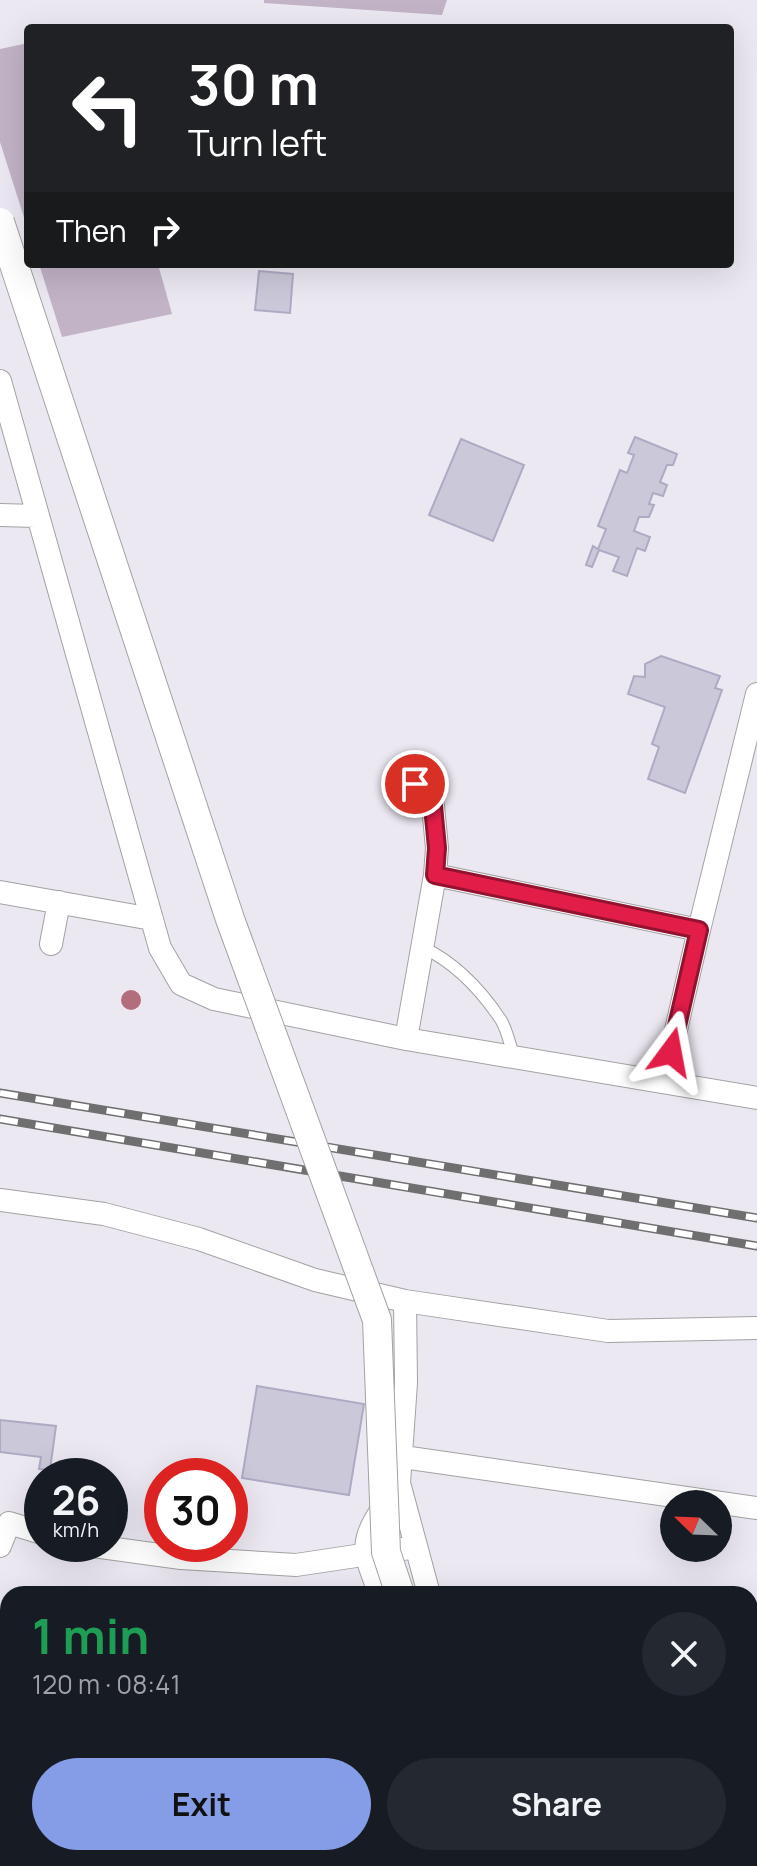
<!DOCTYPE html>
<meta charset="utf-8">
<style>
:root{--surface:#171b24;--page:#242831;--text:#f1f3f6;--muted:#9ea1a6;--accent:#859de6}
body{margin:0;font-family:Manrope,sans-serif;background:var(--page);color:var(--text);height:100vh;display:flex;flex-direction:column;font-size:30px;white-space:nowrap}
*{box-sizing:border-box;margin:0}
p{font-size:26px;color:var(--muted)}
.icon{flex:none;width:44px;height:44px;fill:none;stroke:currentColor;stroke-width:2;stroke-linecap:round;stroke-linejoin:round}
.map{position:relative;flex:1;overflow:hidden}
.sheet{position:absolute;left:0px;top:1586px;width:758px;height:280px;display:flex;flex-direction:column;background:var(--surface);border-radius:24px 24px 0 0;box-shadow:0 8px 32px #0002}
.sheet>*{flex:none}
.top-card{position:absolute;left:24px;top:24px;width:710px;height:244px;border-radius:8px;box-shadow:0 8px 32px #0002;background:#202124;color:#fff;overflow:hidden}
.needle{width:52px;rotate:293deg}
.controls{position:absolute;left:660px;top:1490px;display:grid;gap:16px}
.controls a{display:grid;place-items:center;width:72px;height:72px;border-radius:50%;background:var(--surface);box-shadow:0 8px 32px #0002;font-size:40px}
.speed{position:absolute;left:24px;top:1458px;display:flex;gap:16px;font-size:40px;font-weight:700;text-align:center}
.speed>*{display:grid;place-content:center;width:104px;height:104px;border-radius:50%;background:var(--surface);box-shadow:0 8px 32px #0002;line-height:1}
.speed small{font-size:20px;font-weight:400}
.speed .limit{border:12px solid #d22;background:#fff;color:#111}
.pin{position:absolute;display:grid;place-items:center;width:68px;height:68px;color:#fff;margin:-34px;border:4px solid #fff;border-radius:50%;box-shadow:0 2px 8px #0007}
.me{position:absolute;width:88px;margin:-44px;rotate:13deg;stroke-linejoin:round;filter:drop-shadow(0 0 6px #0008)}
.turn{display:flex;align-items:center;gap:28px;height:168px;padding:0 32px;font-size:36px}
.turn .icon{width:104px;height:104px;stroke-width:2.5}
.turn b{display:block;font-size:56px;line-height:68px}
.then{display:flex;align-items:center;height:76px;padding:0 32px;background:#0003;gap:16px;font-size:30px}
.round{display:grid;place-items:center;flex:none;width:84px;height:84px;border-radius:42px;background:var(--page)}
.head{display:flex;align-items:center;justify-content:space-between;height:136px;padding:0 32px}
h1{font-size:48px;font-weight:700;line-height:60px;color:#1e9e55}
.button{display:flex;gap:16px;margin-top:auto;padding:16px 32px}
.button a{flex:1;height:92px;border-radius:48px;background:var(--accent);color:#111;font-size:32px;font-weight:700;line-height:92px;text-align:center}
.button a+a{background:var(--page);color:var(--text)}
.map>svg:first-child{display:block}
.construction{fill:#c2b3c7}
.building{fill:#cbc8d9;stroke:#afaac4;stroke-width:2}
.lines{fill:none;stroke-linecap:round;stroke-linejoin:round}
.service-casing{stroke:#a2a2a2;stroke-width:13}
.minor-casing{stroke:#a2a2a2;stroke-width:24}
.tertiary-casing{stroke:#a2a2a2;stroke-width:30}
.service{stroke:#fff;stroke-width:11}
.minor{stroke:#fff;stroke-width:22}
.tertiary{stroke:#fff;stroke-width:28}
.rail-casing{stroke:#6f6f6f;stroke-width:9}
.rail{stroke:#fff;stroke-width:6;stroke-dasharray:18;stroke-linecap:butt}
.tertiary-bridge-casing{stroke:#a2a2a2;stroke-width:30;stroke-linecap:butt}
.tertiary-bridge{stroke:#fff;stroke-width:28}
.tree{fill:#b36e7d}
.route-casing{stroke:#92132f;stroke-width:20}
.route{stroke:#e11d48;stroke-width:14}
</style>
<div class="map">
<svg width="757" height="1866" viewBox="0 0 757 1866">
<rect width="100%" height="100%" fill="#ece8f2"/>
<path class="construction" d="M264 0H447L442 15 264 3Z
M28 43V230L0 142V49Z
M39 264H158L172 314 62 337Z"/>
<path class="building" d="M259 271 293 274 290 313 255 310Z
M635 437 677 454 673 465H667L660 482 667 485 663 496 653 493 649 504 654 505 649 517H639L634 531 650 537 645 551 637 548 627 576 613 571 619 557 599 550 592 567 586 565 593 546 598 549 606 529 598 526 620 470 627 473 634 455 628 453Z
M461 439 524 465 493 541 429 515Z
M661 656 720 676 715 688 722 690 685 793 648 779 659 747 652 744 665 707 628 694 634 676 645 677V664Z
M257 1386 364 1404 349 1495 242 1478Z
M0 1420 56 1426 50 1470 39 1469 41 1457 0 1452Z"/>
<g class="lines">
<defs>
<path id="service" d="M422 947C454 962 481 990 501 1020 507 1030 510 1045 514 1056"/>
<path id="minor" d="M0 381 160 948 181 984 214 999 406 1039 757 1098
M0 515 37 516
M435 875 699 930 664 1082
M0 892 152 919
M699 930 757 694
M51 944 59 902
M406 1039 435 875 437 848 433 806 415 784
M0 1200 104 1214 199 1239 315 1280 405 1301 608 1331 757 1328
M405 1301 406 1383 399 1483 429 1594
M403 1457 757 1508
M79 1544 181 1558 296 1565 416 1547
M0 1546 9 1523 42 1533
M380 1594C362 1548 359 1543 388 1500
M479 1858 481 1866
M520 1858 522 1866"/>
<path id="tertiary" d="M499 1858 501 1866"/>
</defs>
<use href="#service" class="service-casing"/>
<use href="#minor" class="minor-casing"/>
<use href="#tertiary" class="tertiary-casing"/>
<use href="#service" class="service"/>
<use href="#minor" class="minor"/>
<use href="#tertiary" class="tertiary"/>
<defs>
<path id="rail" d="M0 1093 757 1218
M0 1119 757 1246"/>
</defs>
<use href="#rail" class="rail-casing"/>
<use href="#rail" class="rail"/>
<defs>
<path id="tertiary-bridge" d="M0 222 230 919 377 1320 386 1552 400 1594"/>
</defs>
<use href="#tertiary-bridge" class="tertiary-bridge-casing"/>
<use href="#tertiary-bridge" class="tertiary-bridge"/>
</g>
<circle class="tree" cx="131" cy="1000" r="10"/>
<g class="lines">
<defs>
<path id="route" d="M415 784 433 806 437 848 435 875 699 930 671 1052"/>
</defs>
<use href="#route" class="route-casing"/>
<use href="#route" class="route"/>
</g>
</svg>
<div class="controls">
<a><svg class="needle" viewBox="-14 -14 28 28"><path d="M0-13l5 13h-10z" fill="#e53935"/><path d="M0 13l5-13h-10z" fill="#9ea1a6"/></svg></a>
</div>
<div class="speed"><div>26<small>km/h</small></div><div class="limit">30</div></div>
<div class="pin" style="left:415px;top:784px;background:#d93025"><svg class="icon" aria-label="arrive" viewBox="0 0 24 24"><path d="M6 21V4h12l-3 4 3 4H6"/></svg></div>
<svg class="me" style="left:671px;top:1052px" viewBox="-20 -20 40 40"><path d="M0-17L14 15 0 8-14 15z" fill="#e11d48" stroke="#fff" stroke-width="4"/></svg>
<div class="top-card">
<div class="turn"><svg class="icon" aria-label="left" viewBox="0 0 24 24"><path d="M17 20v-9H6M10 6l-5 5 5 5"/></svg><div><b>30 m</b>Turn left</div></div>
<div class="then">Then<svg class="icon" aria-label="right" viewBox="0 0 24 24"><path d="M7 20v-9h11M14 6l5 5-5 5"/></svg></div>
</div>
<section class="sheet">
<div class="head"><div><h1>1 min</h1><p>120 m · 08:41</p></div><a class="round"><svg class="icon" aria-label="close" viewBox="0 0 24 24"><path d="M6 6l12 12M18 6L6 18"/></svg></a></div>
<div class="button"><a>Exit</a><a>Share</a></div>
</section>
</div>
